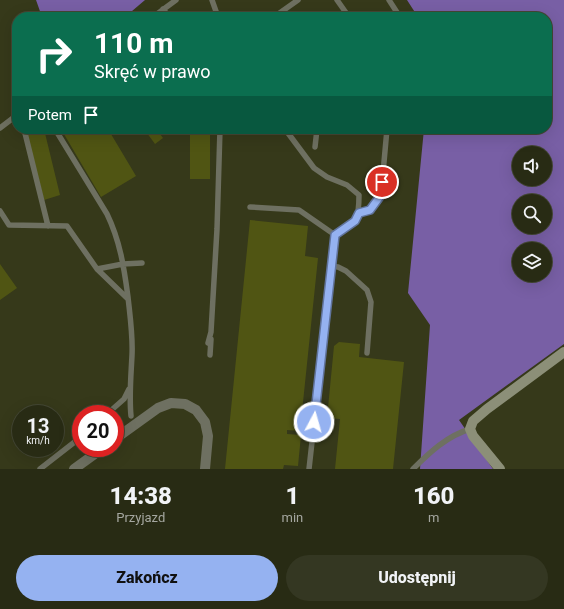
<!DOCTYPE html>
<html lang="pl">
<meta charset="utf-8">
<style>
:root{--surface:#282b14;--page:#343722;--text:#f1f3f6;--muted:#a5a7a0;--line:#444734;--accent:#95b2f1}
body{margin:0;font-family:Roboto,sans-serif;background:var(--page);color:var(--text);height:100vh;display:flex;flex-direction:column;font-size:15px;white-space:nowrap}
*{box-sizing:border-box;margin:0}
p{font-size:13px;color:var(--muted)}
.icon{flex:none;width:22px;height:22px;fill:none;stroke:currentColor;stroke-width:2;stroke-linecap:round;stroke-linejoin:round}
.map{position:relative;height:469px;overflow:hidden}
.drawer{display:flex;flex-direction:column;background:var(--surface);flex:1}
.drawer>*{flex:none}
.hud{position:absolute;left:12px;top:12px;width:540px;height:122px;border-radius:16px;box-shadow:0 4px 16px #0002,0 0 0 1px var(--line);background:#0b6e4f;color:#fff;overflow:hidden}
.fabs{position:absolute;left:512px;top:146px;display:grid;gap:8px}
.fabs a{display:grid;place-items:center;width:40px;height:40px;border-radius:50%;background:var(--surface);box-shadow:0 4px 16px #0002,0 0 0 1px var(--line);font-size:20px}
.speed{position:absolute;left:12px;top:405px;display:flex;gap:8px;font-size:20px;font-weight:700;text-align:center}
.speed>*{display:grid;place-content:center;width:52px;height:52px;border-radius:50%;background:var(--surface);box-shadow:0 4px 16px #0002,0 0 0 1px var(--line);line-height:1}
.speed small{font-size:10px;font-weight:400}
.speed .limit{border:6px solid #d22;background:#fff;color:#111}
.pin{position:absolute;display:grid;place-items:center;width:34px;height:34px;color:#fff;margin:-17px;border:2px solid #fff;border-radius:50%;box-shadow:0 1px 4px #0007}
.me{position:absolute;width:44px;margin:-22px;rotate:6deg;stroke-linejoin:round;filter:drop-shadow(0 0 3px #0008)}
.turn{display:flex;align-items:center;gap:14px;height:84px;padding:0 16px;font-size:18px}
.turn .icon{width:52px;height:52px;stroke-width:2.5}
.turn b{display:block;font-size:28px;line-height:34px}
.then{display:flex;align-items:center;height:38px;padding:0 16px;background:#0003;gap:8px;font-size:15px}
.eta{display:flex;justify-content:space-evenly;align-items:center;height:68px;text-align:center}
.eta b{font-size:24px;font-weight:800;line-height:28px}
.button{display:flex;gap:8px;margin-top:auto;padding:8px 16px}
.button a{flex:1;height:46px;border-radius:24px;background:var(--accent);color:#111;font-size:16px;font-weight:800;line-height:46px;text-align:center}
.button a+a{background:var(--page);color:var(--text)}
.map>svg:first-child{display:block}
.forest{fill:#785fa5;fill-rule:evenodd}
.building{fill:#505513}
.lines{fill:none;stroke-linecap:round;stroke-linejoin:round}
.lane{stroke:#6e7061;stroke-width:5.5}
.street{stroke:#6e7061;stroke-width:10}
.secondary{stroke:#8c8f78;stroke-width:10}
.route-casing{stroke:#61749d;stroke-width:10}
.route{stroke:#95b2f1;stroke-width:7}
</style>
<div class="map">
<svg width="564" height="469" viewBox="0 0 564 469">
<rect width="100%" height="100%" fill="#36391a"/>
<path class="forest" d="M36 0H145L125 17H42Z
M407 0H564V344L459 420 493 469H420L430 325 408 293 424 129H547V17H418ZM519 153H545V179H519ZM519 201H545V227H519ZM519 249H545V275H519Z"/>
<path class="building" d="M26 129H44L60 195 44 200Z
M61 129H108L136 176 101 197Z
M144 129H159L157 130 163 138 155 144Z
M190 129H210V179H190Z
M250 220 308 226 305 256 318 258 300 431 287 430V434L301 435 298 466 284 465 283 469H225Z
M0 264 17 288 0 300Z
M339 342 360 344 359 357 404 362 393 469H335L340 419 327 418 334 346Z"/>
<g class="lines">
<path class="lane" d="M212 0 218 17
M337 0 349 17
M389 0 400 17
M163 9 169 17
M153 17 176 0
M274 17 298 0
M0 128 17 115
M24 129 48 226
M55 129 107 214C120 241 124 267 128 297 130 316 133 336 132 355 131 376 129 396 131 416
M285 129 314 168 327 177 347 185 359 195C359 222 356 221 335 235L309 469
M315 147 317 129
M250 207 299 210 335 235
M0 211 9 225 67 226 97 269 128 299
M359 213 370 210 381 195 387 129
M331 266 338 267 346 271 367 290 371 302 367 353
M97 269 123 264 142 263
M208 343 211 332 217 229 220 129
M210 355 211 339
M107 414 124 399 129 389
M40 469 81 437
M413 469C430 452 447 436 470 429"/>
<path class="street" d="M115 439 158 408 171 403 185 404 196 410 205 422 208 436 205 469
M74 469 103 448"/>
<path class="secondary" d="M500 469 473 436 470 429 473 421 487 409 564 352"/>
</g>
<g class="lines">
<defs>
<path id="route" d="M314 422 335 235 355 221 359 213 370 210 381 195 382 182"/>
</defs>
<use href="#route" class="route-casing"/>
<use href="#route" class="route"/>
</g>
</svg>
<div class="fabs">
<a><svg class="icon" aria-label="sound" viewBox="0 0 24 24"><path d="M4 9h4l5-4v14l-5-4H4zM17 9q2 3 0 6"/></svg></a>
<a><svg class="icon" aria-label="search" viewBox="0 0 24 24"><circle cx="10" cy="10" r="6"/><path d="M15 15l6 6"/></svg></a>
<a><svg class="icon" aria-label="layers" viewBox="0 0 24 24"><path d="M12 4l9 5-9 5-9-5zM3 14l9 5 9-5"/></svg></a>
</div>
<div class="speed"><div>13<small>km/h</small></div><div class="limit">20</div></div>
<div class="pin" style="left:382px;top:182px;background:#d93025"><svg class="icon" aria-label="arrive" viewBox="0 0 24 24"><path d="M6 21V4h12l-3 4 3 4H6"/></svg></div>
<svg class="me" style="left:314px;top:422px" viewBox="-20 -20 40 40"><circle r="17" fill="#95b2f1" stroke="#fff" stroke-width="3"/><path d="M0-11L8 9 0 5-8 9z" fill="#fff"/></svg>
<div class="hud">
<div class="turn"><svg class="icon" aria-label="right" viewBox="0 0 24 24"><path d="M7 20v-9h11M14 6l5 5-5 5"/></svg><div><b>110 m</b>Skręć w prawo</div></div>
<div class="then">Potem<svg class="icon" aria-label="arrive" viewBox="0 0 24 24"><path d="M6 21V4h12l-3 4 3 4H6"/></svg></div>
</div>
</div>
<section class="drawer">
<div class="eta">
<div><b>14:38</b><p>Przyjazd</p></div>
<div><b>1</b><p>min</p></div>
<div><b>160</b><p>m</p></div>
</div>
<div class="button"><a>Zakończ</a><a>Udostępnij</a></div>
</section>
